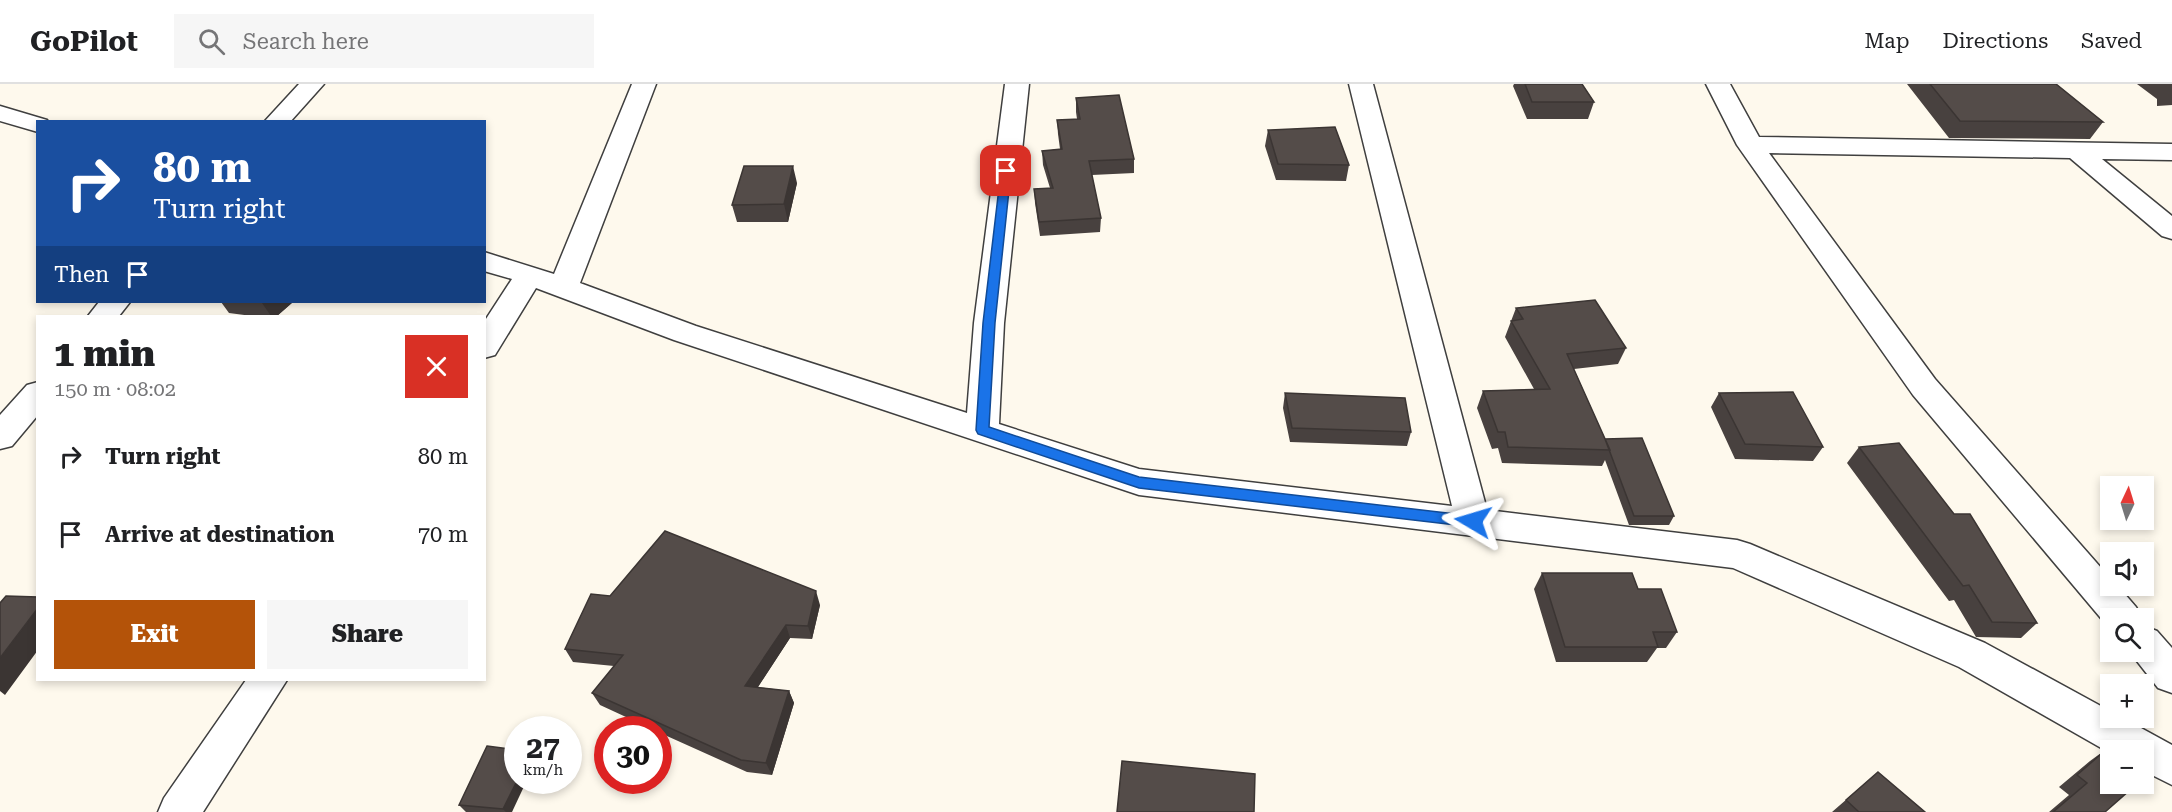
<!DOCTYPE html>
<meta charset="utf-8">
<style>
:root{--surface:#fff;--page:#f6f6f6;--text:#202124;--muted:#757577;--line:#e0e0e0;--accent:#b45309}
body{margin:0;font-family:"Roboto Serif",serif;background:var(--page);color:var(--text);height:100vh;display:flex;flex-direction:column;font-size:22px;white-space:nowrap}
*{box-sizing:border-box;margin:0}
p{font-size:20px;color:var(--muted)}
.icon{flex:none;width:33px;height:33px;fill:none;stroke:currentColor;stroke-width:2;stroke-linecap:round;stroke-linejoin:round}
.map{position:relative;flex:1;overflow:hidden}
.side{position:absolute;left:36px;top:231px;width:450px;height:366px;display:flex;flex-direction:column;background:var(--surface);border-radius:0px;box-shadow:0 3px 9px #0003}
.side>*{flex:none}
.guide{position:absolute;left:36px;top:36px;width:450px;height:183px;border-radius:0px;box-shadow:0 3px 9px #0003;background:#1a4fa0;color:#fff;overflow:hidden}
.needle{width:39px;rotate:4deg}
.fabs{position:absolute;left:2100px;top:392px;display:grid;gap:12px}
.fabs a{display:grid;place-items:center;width:54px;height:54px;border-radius:0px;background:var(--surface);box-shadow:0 3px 9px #0003;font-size:30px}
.speed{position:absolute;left:504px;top:632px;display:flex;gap:12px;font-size:30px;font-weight:700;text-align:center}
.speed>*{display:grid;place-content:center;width:78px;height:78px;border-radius:50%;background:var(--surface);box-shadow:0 3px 9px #0003;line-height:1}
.speed small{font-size:15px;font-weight:400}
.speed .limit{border:9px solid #d22;background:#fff;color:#111}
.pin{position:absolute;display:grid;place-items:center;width:51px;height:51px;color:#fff;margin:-26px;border-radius:12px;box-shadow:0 3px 9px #0006}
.me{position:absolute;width:66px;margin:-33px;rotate:277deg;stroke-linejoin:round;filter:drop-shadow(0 0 4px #0008)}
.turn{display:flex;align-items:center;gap:21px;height:126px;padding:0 18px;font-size:27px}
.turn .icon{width:78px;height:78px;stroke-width:2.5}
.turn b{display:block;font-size:42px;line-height:51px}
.then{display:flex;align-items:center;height:57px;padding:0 18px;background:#0003;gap:12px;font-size:22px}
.round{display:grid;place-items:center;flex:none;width:63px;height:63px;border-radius:0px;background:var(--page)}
.headline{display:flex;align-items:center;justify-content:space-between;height:102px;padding:0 18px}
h1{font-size:36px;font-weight:800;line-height:45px}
.button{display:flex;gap:12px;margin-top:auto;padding:12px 18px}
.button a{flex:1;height:69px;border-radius:0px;background:var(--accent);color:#fff;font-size:24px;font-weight:800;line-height:69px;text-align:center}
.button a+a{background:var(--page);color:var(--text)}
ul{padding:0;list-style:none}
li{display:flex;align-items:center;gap:18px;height:78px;padding:0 18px}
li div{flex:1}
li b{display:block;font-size:22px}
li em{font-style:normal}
header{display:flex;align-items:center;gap:36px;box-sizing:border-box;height:84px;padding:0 30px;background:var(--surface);border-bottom:2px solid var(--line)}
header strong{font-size:28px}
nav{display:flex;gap:33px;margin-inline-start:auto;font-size:21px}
.search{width:420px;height:54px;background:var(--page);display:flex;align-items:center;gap:15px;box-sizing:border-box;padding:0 21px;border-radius:0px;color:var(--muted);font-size:22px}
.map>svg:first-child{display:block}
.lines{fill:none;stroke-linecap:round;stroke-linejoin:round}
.street-casing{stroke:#3f3f3f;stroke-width:3}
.street{fill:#fff;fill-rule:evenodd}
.wall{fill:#48413f}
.shaded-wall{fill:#3b3533}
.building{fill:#544c49;stroke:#3b3533;stroke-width:1.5}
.route{fill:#1a73e8;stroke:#114b97;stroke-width:1.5}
</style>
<header>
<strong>GoPilot</strong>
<div class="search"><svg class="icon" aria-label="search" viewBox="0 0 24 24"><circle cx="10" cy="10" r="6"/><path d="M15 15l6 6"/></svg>Search here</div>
<nav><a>Map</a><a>Directions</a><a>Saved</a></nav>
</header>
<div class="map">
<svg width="2172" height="728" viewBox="0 0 2172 728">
<rect width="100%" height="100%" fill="#fef9ed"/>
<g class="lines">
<defs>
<path id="street" d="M299 0H324L290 38H264Z
M632 0H656L580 199 696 242 967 329 974 239 1005 0H1029L1004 239 999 340 1139 385 1452 422 1349 0H1373L1487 426 1737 456 1750 460 1985 559 2110 627V633H2121L2172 661V701L2144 687V666H2110V669L1959 583 1733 484 1139 411 674 256 536 204 495 271 484 274V238L512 195 484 187V168L554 190Z
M1706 0H1730L1759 53 2172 60V76L2102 75 2172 132V155L2162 152 2070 74 1769 69 1935 295 2110 494V501H2117L2136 523 2142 534H2110V545L1913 311 1737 61Z
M0 22 47 36 48 38H38V48L0 37Z
M99 218H130L119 232H88Z
M38 298V331L12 362 0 365V331L27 301Z
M2144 542 2157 547 2172 564V609L2158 604 2129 567H2144Z
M246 596H287L203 728H158L164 714Z"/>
</defs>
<use href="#street" class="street-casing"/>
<use href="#street" class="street"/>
</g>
<path class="wall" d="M1514 0H1582L1594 18 1588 35H1527L1513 2Z
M1907 0H2056L2103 38 2090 55 1949 54Z
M2137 0H2172V21L2157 22V15Z
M1076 14 1134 75V89L1092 91 1101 134 1100 148 1040 152 1035 119 1034 105 1050 104 1043 81 1042 67 1060 65 1058 50 1057 36 1077 35 1076 28Z
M1268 46 1349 81 1346 97 1276 96 1265 62Z
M797 99 788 138H737L732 121Z
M221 218H293L277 232H252L229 229Z
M1516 224 1626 264 1618 280 1574 285 1605 355 1674 432 1669 441H1629L1605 376 1602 382 1502 379 1498 364 1492 365 1477 324 1483 307 1534 305 1505 253Z
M1285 309 1411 348 1407 362 1290 358 1283 324Z
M1719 309 1823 363 1813 377 1735 375 1711 323Z
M1859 363 2037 539 2021 554 1976 553 1954 516 1949 517 1847 379Z
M1542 489 1638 505 1677 548 1666 564H1657L1647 578H1556L1534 505Z
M610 512 820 521 812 555 790 554 758 603 789 607 794 619 772 691 747 688 658 648V645H652L600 621 592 609 614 582 573 578 565 565Z
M2108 664 2105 728H2049L2069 711 2059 703 2090 677Z
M518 666 512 728H466L459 721Z
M1878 688 1925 728H1832Z"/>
<path class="shaded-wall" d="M793 82 797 99 788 138 784 120Z
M263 218H293L277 232H271L262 219Z
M816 507 820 521 812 555 808 542Z
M38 524V566L5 611 0 607V574Z
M786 541 790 554 750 615 745 602Z
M789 607 794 619 772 691 766 679Z
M518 695V696H527L512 728H506L503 725Z"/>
<path class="building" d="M1525 0H1582L1594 18H1532Z
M1930 0H2056L2103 38 1960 37Z
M1119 11 1134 75 1089 77 1101 134 1039 138 1034 105 1053 104 1042 67 1062 65 1057 36 1080 35 1076 14Z
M1335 43 1349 81 1278 80 1268 46Z
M744 82H793L784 120 732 121Z
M1595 216 1626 264 1567 270 1610 366 1508 363 1505 348H1498L1483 307 1550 305 1511 237 1523 235 1516 224Z
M1793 308 1823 363 1745 360 1719 309Z
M1285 309 1405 314 1411 348 1292 344Z
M1642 354 1674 432H1634L1605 355Z
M1899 359 1954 430H1970L2037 539 1992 538 1969 501 1963 502 1859 363Z
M665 447 816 507 808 542 786 541 745 602 789 607 766 679 741 676 592 609 623 571 565 565 591 510 610 512Z
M1542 489H1632L1638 505H1661L1677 548H1653L1658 563H1565Z
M6 512 38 513V524L0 574V519Z
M487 662 518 666V695L503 725 459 721Z
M2108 664 2111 666 2110 699H2138L2105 728H2053L2087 699 2077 691Z
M1122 677 1255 690 1254 728H1117Z
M1878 688 1925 728H1859L1846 716Z"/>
<path class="route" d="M1006 83 1011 87 995 239 989 343 1139 393 1473 432 1478 433 1480 437 1478 441 1473 443 1139 404 978 350 976 346 983 239 1001 87Z"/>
</svg>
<div class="fabs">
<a><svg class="needle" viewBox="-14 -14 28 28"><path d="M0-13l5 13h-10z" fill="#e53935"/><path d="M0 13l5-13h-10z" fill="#757577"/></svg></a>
<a><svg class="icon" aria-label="sound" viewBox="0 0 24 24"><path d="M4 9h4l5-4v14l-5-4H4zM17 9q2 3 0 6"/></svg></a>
<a><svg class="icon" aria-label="search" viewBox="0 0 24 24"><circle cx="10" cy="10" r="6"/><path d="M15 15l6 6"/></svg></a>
<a>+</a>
<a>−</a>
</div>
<div class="speed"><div>27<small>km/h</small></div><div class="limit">30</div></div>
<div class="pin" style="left:1006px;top:87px;background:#d93025"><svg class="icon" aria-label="arrive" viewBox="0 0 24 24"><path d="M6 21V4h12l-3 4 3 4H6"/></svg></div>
<svg class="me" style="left:1473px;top:437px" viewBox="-20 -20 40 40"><path d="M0-17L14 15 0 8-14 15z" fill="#1a73e8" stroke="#fff" stroke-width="4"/></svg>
<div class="guide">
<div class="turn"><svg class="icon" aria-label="right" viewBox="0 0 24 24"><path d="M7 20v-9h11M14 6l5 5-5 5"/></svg><div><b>80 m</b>Turn right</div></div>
<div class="then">Then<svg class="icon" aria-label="arrive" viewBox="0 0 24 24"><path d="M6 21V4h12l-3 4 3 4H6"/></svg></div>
</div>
<section class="side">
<div class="headline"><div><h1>1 min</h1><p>150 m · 08:02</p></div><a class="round" style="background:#d93025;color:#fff"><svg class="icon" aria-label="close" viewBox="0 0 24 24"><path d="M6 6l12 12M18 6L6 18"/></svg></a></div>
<ul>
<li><svg class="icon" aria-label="right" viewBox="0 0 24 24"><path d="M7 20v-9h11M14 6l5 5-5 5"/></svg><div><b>Turn right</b></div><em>80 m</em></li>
<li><svg class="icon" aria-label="arrive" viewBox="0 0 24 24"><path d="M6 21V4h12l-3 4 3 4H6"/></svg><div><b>Arrive at destination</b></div><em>70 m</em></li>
</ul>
<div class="button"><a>Exit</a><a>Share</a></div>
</section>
</div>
